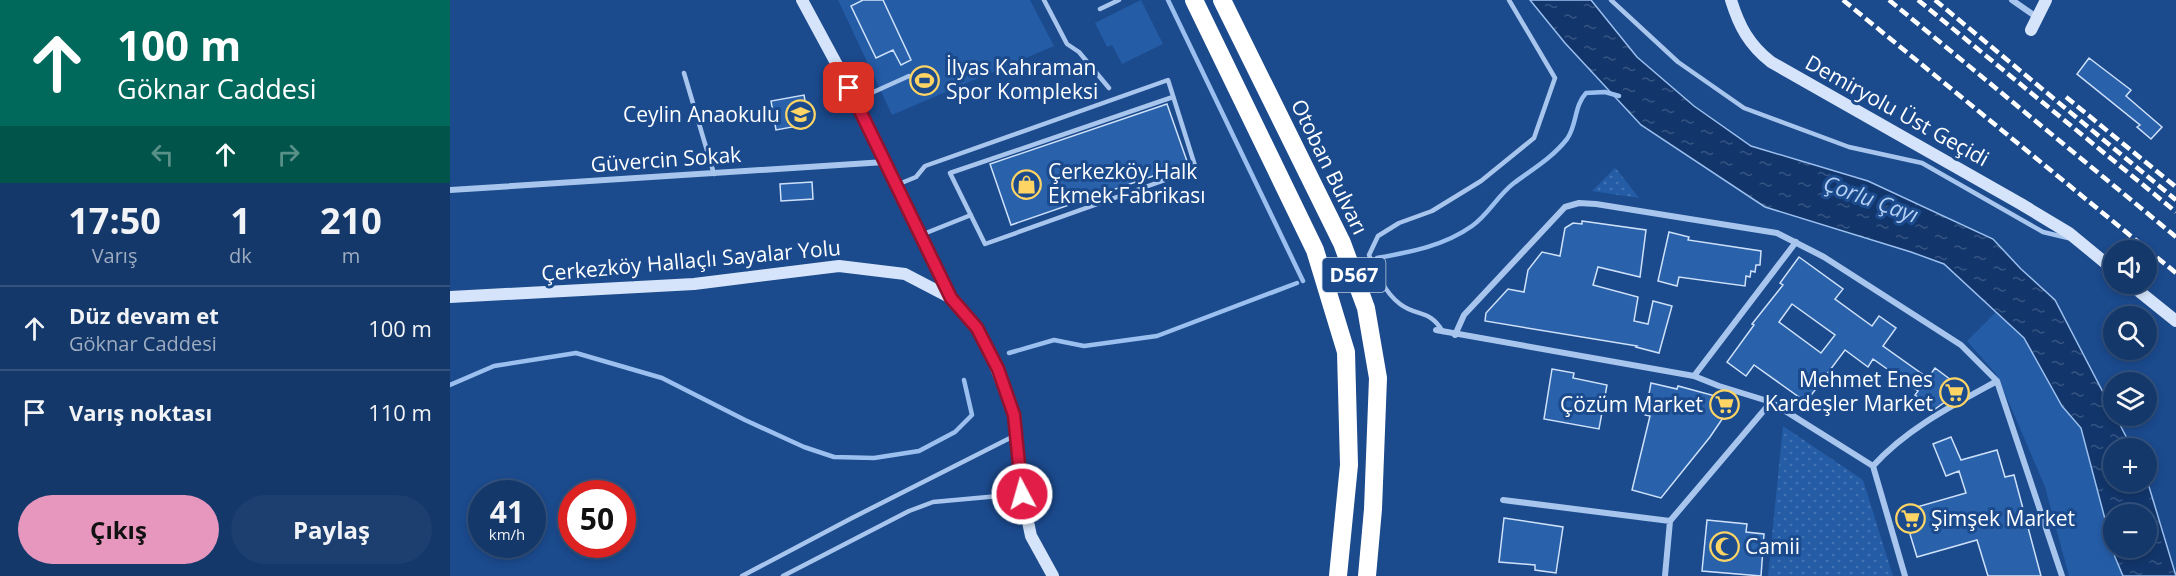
<!DOCTYPE html>
<html lang="tr">
<meta charset="utf-8">
<style>
:root{--surface:#14386a;--page:#1d3f70;--text:#f1f3f6;--muted:#9dacc1;--line:#33527e;--accent:#e797bd}
body{margin:0;font-family:"Open Sans",sans-serif;background:var(--page);color:var(--text);height:100vh;display:flex;flex-direction:column;font-size:22px;white-space:nowrap}
*{box-sizing:border-box;margin:0}
p{font-size:20px;color:var(--muted)}
.icon{flex:none;width:33px;height:33px;fill:none;stroke:currentColor;stroke-width:2;stroke-linecap:round;stroke-linejoin:round}
.map{position:relative;flex:1;overflow:hidden}
.side{display:flex;flex-direction:column;background:var(--surface);width:450px}
.side>*{flex:none}
.guide{background:#00695c;color:#fff;overflow:hidden}
.buttons{position:absolute;left:1653px;top:240px;display:grid;gap:12px}
.buttons a{display:grid;place-items:center;width:54px;height:54px;border-radius:50%;background:var(--surface);box-shadow:0 3px 9px #0003,0 0 0 2px var(--line);font-size:30px}
.speed{position:absolute;left:18px;top:480px;display:flex;gap:12px;font-size:30px;font-weight:700;text-align:center}
.speed>*{display:grid;place-content:center;width:78px;height:78px;border-radius:50%;background:var(--surface);box-shadow:0 3px 9px #0003,0 0 0 2px var(--line);line-height:1}
.speed small{font-size:15px;font-weight:400}
.speed .limit{border:9px solid #d22;background:#fff;color:#111}
.pin{position:absolute;display:grid;place-items:center;width:51px;height:51px;color:#fff;margin:-26px;border-radius:12px;box-shadow:0 3px 9px #0006}
.me{position:absolute;width:66px;margin:-33px;rotate:354deg;stroke-linejoin:round;filter:drop-shadow(0 0 4px #0008)}
.turn{display:flex;align-items:center;gap:21px;height:126px;padding:0 18px;font-size:27px}
.turn .icon{width:78px;height:78px;stroke-width:2.5}
.turn b{display:block;font-size:42px;line-height:51px}
.lanes{display:flex;align-items:center;height:57px;padding:0 18px;background:#0003;justify-content:center;gap:30px;direction:ltr}
.lanes .off{opacity:.35}
.eta{display:flex;justify-content:space-evenly;align-items:center;height:102px;text-align:center}
.eta b{font-size:36px;font-weight:700;line-height:42px}
.cta{display:flex;gap:12px;margin-top:auto;padding:12px 18px}
.cta a{flex:1;height:69px;border-radius:36px;background:var(--accent);color:#111;font-size:24px;font-weight:700;line-height:69px;text-align:center}
.cta a+a{background:var(--page);color:var(--text)}
ul{padding:0;list-style:none}
li{display:flex;align-items:center;gap:18px;height:84px;padding:0 18px;border-top:2px solid var(--line)}
li div{flex:1}
li b{display:block;font-size:22px}
li em{font-style:normal}
main{display:flex;flex:1;min-height:0}
.map>svg:first-child{display:block}
.grass{fill:#245ca6}
.park{fill:url(#park-dots)}
.water{fill:url(#water-ripples);stroke:#9bc0ef;stroke-width:1.5;fill-rule:evenodd}
.lines{fill:none;stroke-linecap:round;stroke-linejoin:round}
.stream{stroke:#9bc0ef;stroke-width:4.5}
.building{fill:#2a61ab;stroke:#cee1fa;stroke-width:1.5;fill-rule:evenodd}
.lane{stroke:#a8c6ed;stroke-width:4.5}
.street{stroke:#a8c6ed;stroke-width:6}
.secondary{stroke:#d5e4fa;stroke-width:12}
.highway{stroke:#fff;stroke-width:18}
.rail{stroke:#fff;stroke-width:4.5;stroke-dasharray:10 4.5;stroke-linecap:butt}
.route-casing{stroke:#92132f;stroke-width:15}
.route{stroke:#e11d48;stroke-width:10}
.labels{text-anchor:middle;stroke-width:6;stroke-linejoin:round;paint-order:stroke}
.shield{fill:#1b4a8d;stroke:#bbc9dd;stroke-width:1.5}
.shield-label{font-size:20px;font-weight:bold;fill:#fff}
.poi-label{font-size:21px;fill:#fff;stroke:#1b4a8d;text-anchor:start}
.street-label{font-size:21px;fill:#fff;stroke:#1b4a8d}
.water-label{font-size:22px;font-style:italic;fill:#b4d0f5;stroke:#1b4a8d}
</style>
<main>
<section class="side">
<div class="guide">
<div class="turn"><svg class="icon" aria-label="ahead" viewBox="0 0 24 24"><path d="M12 20V5M6 11l6-6 6 6"/></svg><div><b>100 m</b>Göknar Caddesi</div></div>
<div class="lanes"><svg class="icon off" aria-label="left" viewBox="0 0 24 24"><path d="M17 20v-9H6M10 6l-5 5 5 5"/></svg><svg class="icon" aria-label="ahead" viewBox="0 0 24 24"><path d="M12 20V5M6 11l6-6 6 6"/></svg><svg class="icon off" aria-label="right" viewBox="0 0 24 24"><path d="M7 20v-9h11M14 6l5 5-5 5"/></svg></div>
</div>
<div class="eta">
<div><b>17:50</b><p>Varış</p></div>
<div><b>1</b><p>dk</p></div>
<div><b>210</b><p>m</p></div>
</div>
<ul>
<li><svg class="icon" aria-label="ahead" viewBox="0 0 24 24"><path d="M12 20V5M6 11l6-6 6 6"/></svg><div><b>Düz devam et</b><p>Göknar Caddesi</p></div><em>100 m</em></li>
<li><svg class="icon" aria-label="arrive" viewBox="0 0 24 24"><path d="M6 21V4h12l-3 4 3 4H6"/></svg><div><b>Varış noktası</b></div><em>110 m</em></li>
</ul>
<div class="cta"><a>Çıkış</a><a>Paylaş</a></div>
</section>
<div class="map">
<svg width="1726" height="576" viewBox="0 0 1726 576">
<defs>
<pattern id="park-dots" width="8" height="8" patternUnits="userSpaceOnUse" patternTransform="scale(1.5)"><rect width="8" height="8" fill="#245ca6"/><path d="M2 2h.1M6 6h.1" fill="none" stroke="#4574b3" stroke-width="1.8" stroke-linecap="round"/></pattern>
<pattern id="water-ripples" width="26" height="14" patternUnits="userSpaceOnUse" patternTransform="scale(1.5)"><rect width="26" height="14" fill="#12366b"/><path d="M2 4q2-2 4 0t4 0M15 11q2-2 4 0t4 0" fill="none" stroke="#365481"/></pattern>
</defs>
<rect width="100%" height="100%" fill="#1b4a8d"/>
<path class="grass" d="M388 0H580L604 46 442 115Z
M691 0 713 44 672 64 662 45 657 47 645 23Z
M1546 312 1574 338 1612 406 1631 428 1665 557 1673 576H1619L1595 487 1563 412 1546 374 1517 341Z"/>
<path class="park" d="M1165 168 1168 171 1189 198 1142 191Z
M1333 426 1413 480 1443 576H1318Z"/>
<path class="water" d="M1080 0H1141L1187 57 1244 106 1301 146 1418 181 1543 239 1571 269 1605 300 1682 448H1664V482L1697 480 1726 576H1673L1665 557 1631 428 1612 406 1574 338 1494 264 1461 252 1315 207 1191 125 1115 43ZM1664 514H1696V548H1664Z"/>
<g class="lines">
<path class="stream" d="M718 0 853 281
M927 258C960 252 994 246 1022 226 1038 215 1048 195 1064 183 1083 169 1102 158 1117 139 1127 125 1124 106 1136 93L1155 92 1169 96
M559 353 604 340 634 346 707 336 847 283
M0 385 44 366 126 353 212 378 295 420 354 447 384 457 424 458 469 451 505 432 522 415 514 380"/>
</g>
<path class="building" d="M413 0H433L461 60 451 65 443 50 426 58 401 6Z
M1639 58 1681 90 1676 96 1712 127 1701 139 1687 127 1690 125 1627 74Z
M354 95 359 124 326 130 321 101Z
M717 104 738 164 561 225 540 164Z
M362 182 363 199 331 201 330 184Z
M1132 221 1196 230 1190 277 1148 267 1143 285 1188 297 1184 321 1198 324 1203 301 1222 306 1209 353 1186 347 1187 346 1035 321 1036 313 1058 289 1074 292 1078 270 1092 252 1110 256 1115 228 1123 223 1132 224Z
M1219 232 1239 237 1238 240 1311 251 1310 265H1306L1305 272 1301 271 1300 277 1296 276 1295 286 1229 277 1227 286 1208 281Z
M1349 257 1393 289 1385 299 1422 326 1429 316 1446 328 1433 346 1478 378 1485 368 1513 389 1485 409 1465 395 1468 391 1423 359 1418 367 1395 350 1356 402 1304 365 1296 376 1277 362 1304 325 1302 324 1333 285 1330 283ZM1342 304 1385 335 1371 353 1329 322Z
M1102 369 1124 373 1123 378 1157 385 1149 429 1094 419Z
M1201 383 1227 389 1228 386 1280 400 1279 409 1260 437 1211 498 1182 490 1200 416 1195 415Z
M1501 437 1511 460 1547 450 1555 477 1564 475 1591 576H1538L1527 540 1467 557 1453 511 1516 493 1509 471 1496 476 1483 444Z
M1054 518 1113 527 1106 573 1085 570V565L1049 562Z
M1257 520 1297 524 1296 532 1314 534 1311 576 1252 571Z"/>
<g class="lines">
<path class="lane" d="M594 0 617 44 629 52 659 88
M1161 0 1228 62 1294 108 1399 147 1472 163 1593 232 1618 238
M650 9 669 0
M234 73 264 174
M408 99 459 76
M449 184 466 177 475 166 718 80 746 169 535 244 500 173 723 97
M471 235 521 215
M993 332C980 309 967 317 950 304 935 293 926 272 919 255L928 236 949 223 982 211 1031 181 1084 138 1105 78 1059 0
M292 576 402 518 564 436
M333 576 459 511 483 502 571 494"/>
<path class="street" d="M1562 0 1588 18
M0 190 435 162
M986 330 1244 376 1269 386 1321 402
M1005 335 1014 315 1115 207 1129 203 1146 204 1327 233 1374 257 1511 345 1547 381 1612 576
M1244 376 1346 242
M1423 466C1456 429 1503 405 1547 381
M1053 500 1220 521 1215 576
M1220 521 1321 402 1423 466 1455 576"/>
<path class="secondary" d="M352 0 406 100 501 298
M1281 0C1289 26 1299 45 1321 62L1571 204 1619 233 1664 270
M1581 30 1596 0
M1680 284 1726 321
M0 297 244 284 389 266 455 274 501 298 527 328 540 352 564 415 572 493 581 536 603 576"/>
<path class="highway" d="M744 0 865 250 896 352 899 465 888 576
M772 0 892 243 916 308 928 378 923 509 917 576"/>
<path class="rail" d="M1393 0 1726 273
M1439 0 1726 237
M1468 0 1726 212
M1485 0 1726 200
M1616 97 1726 187"/>
</g>
<g class="lines">
<defs>
<path id="route" d="M399 88 501 298 527 328 548 369 564 415 572 494"/>
</defs>
<use href="#route" class="route-casing"/>
<use href="#route" class="route"/>
</g>
<defs>
<symbol id="stadium-ring" viewBox="-11 -11 22 22"><circle r="9.5" fill="#1b4a8d" stroke="#fed565" stroke-width="1.5"/><path d="M0-5a6.5 5 0 1 0 0 10a6.5 5 0 1 0 0-10ZM-3.5-1.8h7v3.6h-7Z" fill="#fed565"/></symbol>
<symbol id="school-ring" viewBox="-11 -11 22 22"><circle r="9.5" fill="#1b4a8d" stroke="#fed565" stroke-width="1.5"/><path d="M0-5L7-2L0 1L-7-2ZM-4 1L0 2.5L4 1V4Q0 6-4 4Z" fill="#fed565"/></symbol>
<symbol id="shop-ring" viewBox="-11 -11 22 22"><circle r="9.5" fill="#1b4a8d" stroke="#fed565" stroke-width="1.5"/><path d="M-5-2.5h2.3a2.7 3.5 0 0 1 5.4 0H5L5.5 6h-11ZM-1.5-2.5h3a1.5 2.3 0 0 0-3 0Z" fill="#fed565"/></symbol>
<symbol id="supermarket-ring" viewBox="-11 -11 22 22"><circle r="9.5" fill="#1b4a8d" stroke="#fed565" stroke-width="1.5"/><path d="M-6-5.5h2.5l.6 2H6L4.5 2H-2.5L-4.4-4H-6ZM-1.5 3.2a1.3 1.3 0 1 0 .1 0ZM3 3.2a1.3 1.3 0 1 0 .1 0Z" fill="#fed565"/></symbol>
<symbol id="mosque-ring" viewBox="-11 -11 22 22"><circle r="9.5" fill="#1b4a8d" stroke="#fed565" stroke-width="1.5"/><path d="M3.5-4.9A6 6 0 1 0 3.5 4.9A5 5 0 1 1 3.5-4.9Z" fill="#fed565"/></symbol>
</defs>
<g fill-rule="evenodd">
<use href="#stadium-ring" x="458" y="64" width="33" height="33"/>
<use href="#school-ring" x="334" y="98" width="33" height="33"/>
<use href="#shop-ring" x="560" y="168" width="33" height="33"/>
<use href="#supermarket-ring" x="1488" y="376" width="33" height="33"/>
<use href="#supermarket-ring" x="1258" y="388" width="33" height="33"/>
<use href="#supermarket-ring" x="1444" y="502" width="33" height="33"/>
<use href="#mosque-ring" x="1258" y="530" width="33" height="33"/>
</g>
<g class="labels">
<rect class="shield" x="872.5" y="258" width="63" height="34" rx="4.5"/>
<g class="shield-label">
<text x="904" y="282">D567</text>
</g>
<g class="poi-label">
<text x="496" y="75">İlyas Kahraman<tspan x="496" dy="24">Spor Kompleksi</tspan></text>
<text x="330" y="122" text-anchor="end">Ceylin Anaokulu</text>
<text x="598" y="179">Çerkezköy Halk<tspan x="598" dy="24">Ekmek Fabrikası</tspan></text>
<text x="1483" y="387" text-anchor="end">Mehmet Enes<tspan x="1483" dy="24">Kardeşler Market</tspan></text>
<text x="1253" y="412" text-anchor="end">Çözüm Market</text>
<text x="1481" y="526">Şimşek Market</text>
<text x="1295" y="554">Camii</text>
</g>
<g class="street-label">
<text transform="translate(1447 111) rotate(29)" y="7">Demiryolu Üst Geçidi</text>
<text transform="translate(216 160) rotate(-4)" y="7">Güvercin Sokak</text>
<text transform="translate(879 167) rotate(64)" y="7">Otoban Bulvarı</text>
<text transform="translate(241 261) rotate(-5)" y="7">Çerkezköy Hallaçlı Sayalar Yolu</text>
</g>
<g class="water-label">
<text transform="translate(1421 199) rotate(20)" y="8">Çorlu Çayı</text>
</g>
</g>
</svg>
<div class="buttons">
<a><svg class="icon" aria-label="sound" viewBox="0 0 24 24"><path d="M4 9h4l5-4v14l-5-4H4zM17 9q2 3 0 6"/></svg></a>
<a><svg class="icon" aria-label="search" viewBox="0 0 24 24"><circle cx="10" cy="10" r="6"/><path d="M15 15l6 6"/></svg></a>
<a><svg class="icon" aria-label="layers" viewBox="0 0 24 24"><path d="M12 4l9 5-9 5-9-5zM3 14l9 5 9-5"/></svg></a>
<a>+</a>
<a>−</a>
</div>
<div class="speed"><div>41<small>km/h</small></div><div class="limit">50</div></div>
<div class="pin" style="left:399px;top:88px;background:#d93025"><svg class="icon" aria-label="arrive" viewBox="0 0 24 24"><path d="M6 21V4h12l-3 4 3 4H6"/></svg></div>
<svg class="me" style="left:572px;top:494px" viewBox="-20 -20 40 40"><circle r="17" fill="#e11d48" stroke="#fff" stroke-width="3"/><path d="M0-11L8 9 0 5-8 9z" fill="#fff"/></svg>
</div>
</main>
